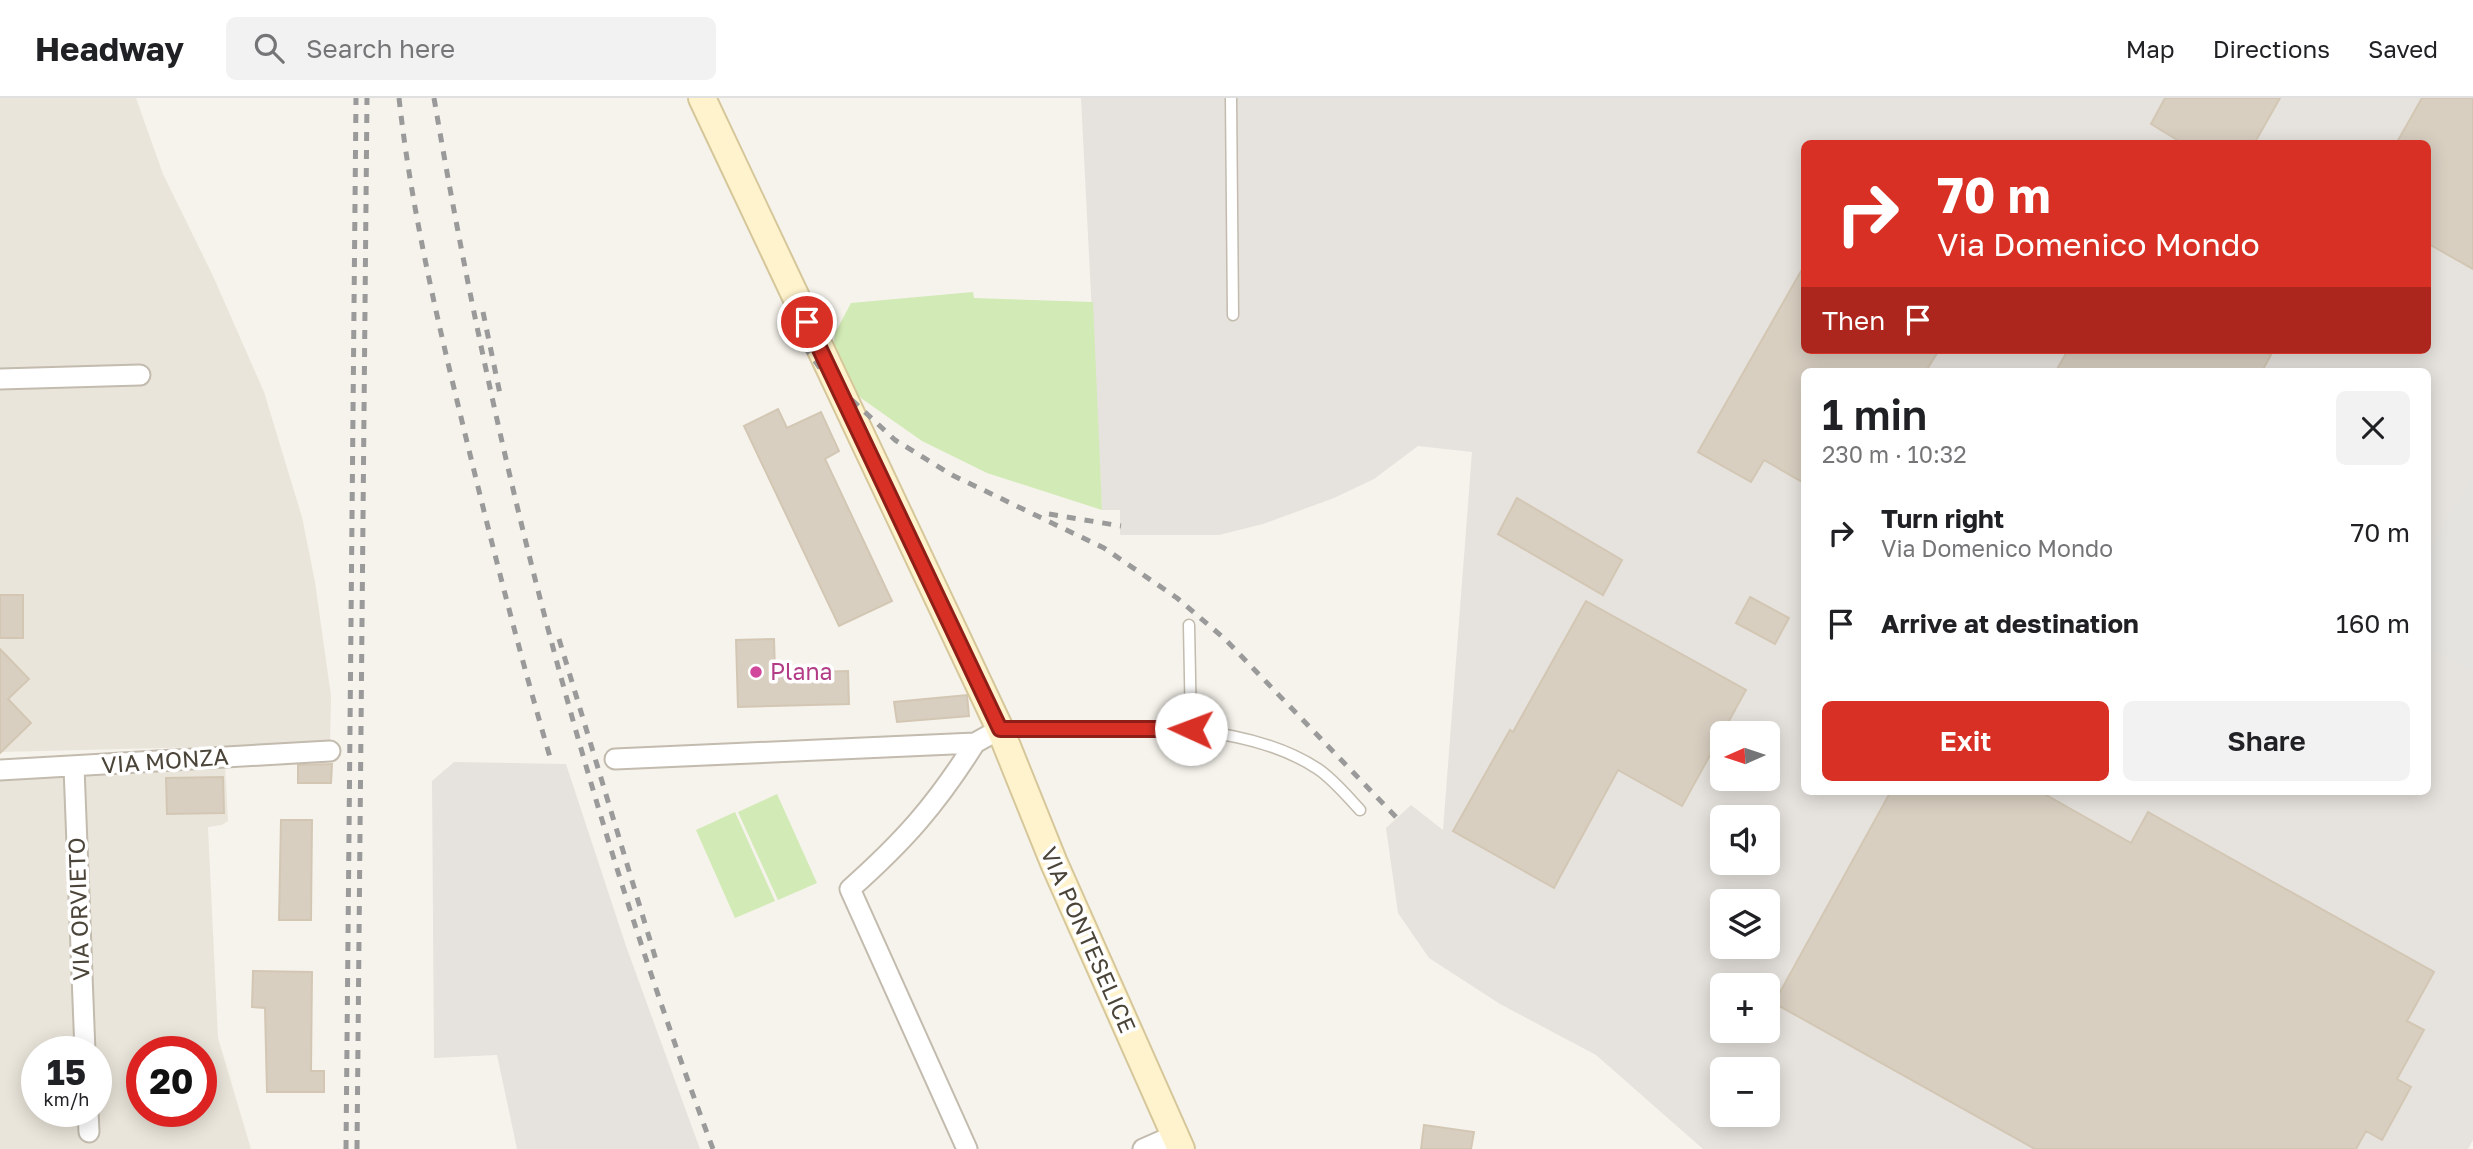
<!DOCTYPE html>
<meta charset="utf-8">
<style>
:root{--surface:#fff;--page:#f2f2f2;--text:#202124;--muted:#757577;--line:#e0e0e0;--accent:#d93025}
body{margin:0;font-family:"Golos Text",sans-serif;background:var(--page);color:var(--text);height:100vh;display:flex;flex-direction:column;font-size:26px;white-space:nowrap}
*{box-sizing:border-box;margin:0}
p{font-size:23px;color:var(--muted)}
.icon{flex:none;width:38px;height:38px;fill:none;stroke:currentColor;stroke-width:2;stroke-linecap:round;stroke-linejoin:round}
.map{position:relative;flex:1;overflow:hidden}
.drawer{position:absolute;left:1801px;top:270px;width:630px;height:427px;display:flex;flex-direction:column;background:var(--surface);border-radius:10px;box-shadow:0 4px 18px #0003}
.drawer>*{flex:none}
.guide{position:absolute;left:1801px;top:42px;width:630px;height:214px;border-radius:10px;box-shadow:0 4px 18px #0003;background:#d93025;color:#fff;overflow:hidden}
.needle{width:46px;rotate:267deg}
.tools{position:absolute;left:1710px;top:623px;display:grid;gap:14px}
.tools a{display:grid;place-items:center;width:70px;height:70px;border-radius:10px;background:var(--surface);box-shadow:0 4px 18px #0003;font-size:35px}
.speed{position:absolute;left:21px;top:938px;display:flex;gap:14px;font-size:35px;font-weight:700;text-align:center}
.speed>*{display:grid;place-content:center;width:91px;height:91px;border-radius:50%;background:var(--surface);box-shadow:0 4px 18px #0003;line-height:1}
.speed small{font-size:18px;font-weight:400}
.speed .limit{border:10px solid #d22;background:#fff;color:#111}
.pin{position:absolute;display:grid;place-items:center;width:60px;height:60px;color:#fff;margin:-30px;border:4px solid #fff;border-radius:50%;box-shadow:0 2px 7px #0007}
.me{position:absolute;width:77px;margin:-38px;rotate:272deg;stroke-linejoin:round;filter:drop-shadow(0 0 5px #0008)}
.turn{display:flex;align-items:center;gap:24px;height:147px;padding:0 21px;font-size:32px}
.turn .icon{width:91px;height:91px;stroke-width:2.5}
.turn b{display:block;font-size:49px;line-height:60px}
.then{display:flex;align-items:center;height:66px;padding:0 21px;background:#0003;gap:14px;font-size:26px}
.round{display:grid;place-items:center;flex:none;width:74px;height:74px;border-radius:10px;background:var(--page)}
.overview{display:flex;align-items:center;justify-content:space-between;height:119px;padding:0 21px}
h1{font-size:42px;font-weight:600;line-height:52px}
.cta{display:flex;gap:14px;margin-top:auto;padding:14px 21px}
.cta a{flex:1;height:80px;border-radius:10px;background:var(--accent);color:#fff;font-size:28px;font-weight:600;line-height:80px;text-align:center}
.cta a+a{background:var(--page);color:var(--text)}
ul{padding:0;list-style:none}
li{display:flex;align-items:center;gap:21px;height:91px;padding:0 21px}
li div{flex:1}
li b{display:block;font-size:26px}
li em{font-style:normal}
header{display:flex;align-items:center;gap:42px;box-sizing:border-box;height:98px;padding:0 35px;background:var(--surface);border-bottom:2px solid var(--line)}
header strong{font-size:33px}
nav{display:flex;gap:38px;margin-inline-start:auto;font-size:24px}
.search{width:490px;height:63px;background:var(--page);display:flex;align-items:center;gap:18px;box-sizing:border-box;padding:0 24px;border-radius:10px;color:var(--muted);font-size:26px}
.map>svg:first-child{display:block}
.residential{fill:#eae5da;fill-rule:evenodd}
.industrial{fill:#e6e2dd;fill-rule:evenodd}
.green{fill:#d2eab5}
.parking{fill:#e5e3e0}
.building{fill:#d8cfc1;stroke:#d3c7b4;stroke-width:2}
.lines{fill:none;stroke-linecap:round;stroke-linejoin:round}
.lane-casing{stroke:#c2bbae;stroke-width:13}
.street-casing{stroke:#c2bbae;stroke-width:23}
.secondary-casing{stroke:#d6c79b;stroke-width:30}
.lane{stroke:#fff;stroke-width:10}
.street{stroke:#fff;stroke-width:19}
.secondary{stroke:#fff3cd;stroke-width:26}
.rail{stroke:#9a9a9a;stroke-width:5;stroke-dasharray:9 9;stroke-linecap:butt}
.route-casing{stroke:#8d1f18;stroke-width:18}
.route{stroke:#d93025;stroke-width:12}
.hotel-dot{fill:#d1479c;stroke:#fff;stroke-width:2.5}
.labels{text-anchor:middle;stroke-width:7;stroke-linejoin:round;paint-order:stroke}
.hotel-label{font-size:23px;fill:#b23c85;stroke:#fff;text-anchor:start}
.street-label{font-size:23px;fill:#4b4439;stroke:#fff}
</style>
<header>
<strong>Headway</strong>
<div class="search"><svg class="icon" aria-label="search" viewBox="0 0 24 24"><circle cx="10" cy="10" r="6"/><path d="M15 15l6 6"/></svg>Search here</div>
<nav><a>Map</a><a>Directions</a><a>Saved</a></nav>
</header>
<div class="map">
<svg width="2473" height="1051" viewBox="0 0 2473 1051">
<rect width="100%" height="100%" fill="#f6f3ec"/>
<path class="residential" d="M0 0H136L163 76 213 178 264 294 302 419 315 484 331 598 330 646 0 654Z
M225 667 228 723 222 727 208 729 218 940 251 1051H0V677ZM37 954H96V1013H37ZM142 954H201V1013H142Z"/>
<path class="industrial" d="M1081 0H2473V1042L2468 1051H1703L1596 957 1500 906 1429 860 1398 815 1386 730 1411 707 1443 732 1472 354 1418 348 1374 381 1334 400 1263 426 1219 437H1120V412H1102ZM1804 46H2427V252H1804ZM1804 273H2427V693H1804ZM1722 635H1768V681H1722ZM1722 719H1768V765H1722ZM1722 803H1768V849H1722ZM1722 887H1768V933H1722ZM1722 971H1768V1017H1722Z
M454 664 566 666 626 848 700 1051H517L497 957 434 960 432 683Z"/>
<path class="green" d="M973 194 974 200 1093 204 1102 412 987 375 922 343 858 298 833 251 835 235 851 205Z
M777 696 817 785 778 802 738 714Z
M735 714 775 803 735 820 696 732Z"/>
<path class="parking" d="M2473 376V575L2427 549V456Z"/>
<path class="building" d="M2165 0H2280L2254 46H2184L2151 26Z
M2422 0H2473V171L2427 145V46H2396Z
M1804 168V252H1939L1926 273H1804V385L1764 362 1751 384 1698 354Z
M2068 252H2262L2271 257 2262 273H2056Z
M778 311 787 330 821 314 839 353 825 361 892 503 839 528 744 328Z
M1517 400 1622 462 1603 497 1498 436Z
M0 497H23V540H0Z
M1750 499 1789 520 1775 546 1736 525Z
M1586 503 1746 592 1682 708 1618 672 1554 790 1453 733 1510 632 1513 634Z
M774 541 775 575 848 573 849 606 738 609 736 542Z
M0 551 29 581 8 601 31 625 0 655Z
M967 597 969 618 897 624 894 604Z
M332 666 331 685H298V667Z
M223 679 224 715 167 716 166 680Z
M1891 693H2039L2131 745 2148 714 2434 874 2407 923 2424 932 2397 981 2411 989 2382 1042 2366 1033 2356 1051H2035L1774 905Z
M281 722H312L311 822H279Z
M253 873 312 874 311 973H324V994H267L265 910 252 909Z
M1424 1027 1474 1034 1471 1051H1421Z"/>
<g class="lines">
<defs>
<path id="lane" d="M1231 0 1233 217
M1189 527 1191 631
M1004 631C1099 630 1235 616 1318 671 1334 682 1346 697 1360 712"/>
<path id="street" d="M0 281 140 277
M615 661 975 645 1000 631
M74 669 85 954
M0 672 330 653
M88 1013 89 1034
M967 1051 850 791C904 743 936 707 975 645
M1143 1051 1175 1037"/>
<path id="secondary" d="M702 0 1000 631 1054 765 1181 1051"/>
</defs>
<use href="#lane" class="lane-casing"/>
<use href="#street" class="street-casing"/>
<use href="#secondary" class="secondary-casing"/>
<use href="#lane" class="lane"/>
<use href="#street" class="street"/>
<use href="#secondary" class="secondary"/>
<path class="rail" d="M399 0C412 118 440 233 468 348 494 455 521 561 552 666
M434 0C495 361 585 708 713 1051
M483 214 500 296
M783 219 825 277 895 342 952 377 1104 450 1177 500 1225 541 1397 720
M1049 416 1121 428
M559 541 656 862
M346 1051 356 0
M357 1051 367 0"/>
</g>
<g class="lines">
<defs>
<path id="route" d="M807 224 1000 631H1191"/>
</defs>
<use href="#route" class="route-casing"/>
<use href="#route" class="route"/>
</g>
<circle class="hotel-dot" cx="756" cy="574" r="7"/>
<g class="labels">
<g class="hotel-label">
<text x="770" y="582">Plana</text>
</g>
<g class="street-label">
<text transform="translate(165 663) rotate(-4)" y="8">VIA MONZA</text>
<text transform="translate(79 811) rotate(-92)" y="8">VIA ORVIETO</text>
<text transform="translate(1088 842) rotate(66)" y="8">VIA PONTESELICE</text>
</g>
</g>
</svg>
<div class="tools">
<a><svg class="needle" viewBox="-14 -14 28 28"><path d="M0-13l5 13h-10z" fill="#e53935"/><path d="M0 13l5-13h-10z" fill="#757577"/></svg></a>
<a><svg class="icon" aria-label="sound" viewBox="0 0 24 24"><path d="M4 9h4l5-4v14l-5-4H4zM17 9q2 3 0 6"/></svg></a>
<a><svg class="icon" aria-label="layers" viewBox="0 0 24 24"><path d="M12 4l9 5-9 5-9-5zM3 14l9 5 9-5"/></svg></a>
<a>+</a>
<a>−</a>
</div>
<div class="speed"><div>15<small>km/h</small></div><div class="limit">20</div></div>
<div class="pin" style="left:807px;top:224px;background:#d93025"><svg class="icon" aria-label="arrive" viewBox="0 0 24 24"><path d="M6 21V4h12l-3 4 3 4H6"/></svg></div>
<svg class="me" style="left:1191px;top:631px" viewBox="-20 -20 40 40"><circle r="19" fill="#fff"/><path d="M0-13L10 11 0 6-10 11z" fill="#d93025"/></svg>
<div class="guide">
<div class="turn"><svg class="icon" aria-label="right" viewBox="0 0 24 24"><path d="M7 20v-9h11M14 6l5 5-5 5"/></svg><div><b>70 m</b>Via Domenico Mondo</div></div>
<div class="then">Then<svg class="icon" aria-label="arrive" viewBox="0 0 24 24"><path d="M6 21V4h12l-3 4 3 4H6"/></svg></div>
</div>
<section class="drawer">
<div class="overview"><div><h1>1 min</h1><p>230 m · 10:32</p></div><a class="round"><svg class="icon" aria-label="close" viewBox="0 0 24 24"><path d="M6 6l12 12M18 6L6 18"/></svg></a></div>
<ul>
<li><svg class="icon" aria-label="right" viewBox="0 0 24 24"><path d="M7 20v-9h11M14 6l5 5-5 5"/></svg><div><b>Turn right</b><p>Via Domenico Mondo</p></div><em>70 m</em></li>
<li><svg class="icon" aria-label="arrive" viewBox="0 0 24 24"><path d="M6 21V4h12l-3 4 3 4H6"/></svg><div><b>Arrive at destination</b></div><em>160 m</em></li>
</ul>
<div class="cta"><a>Exit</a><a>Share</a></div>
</section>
</div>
